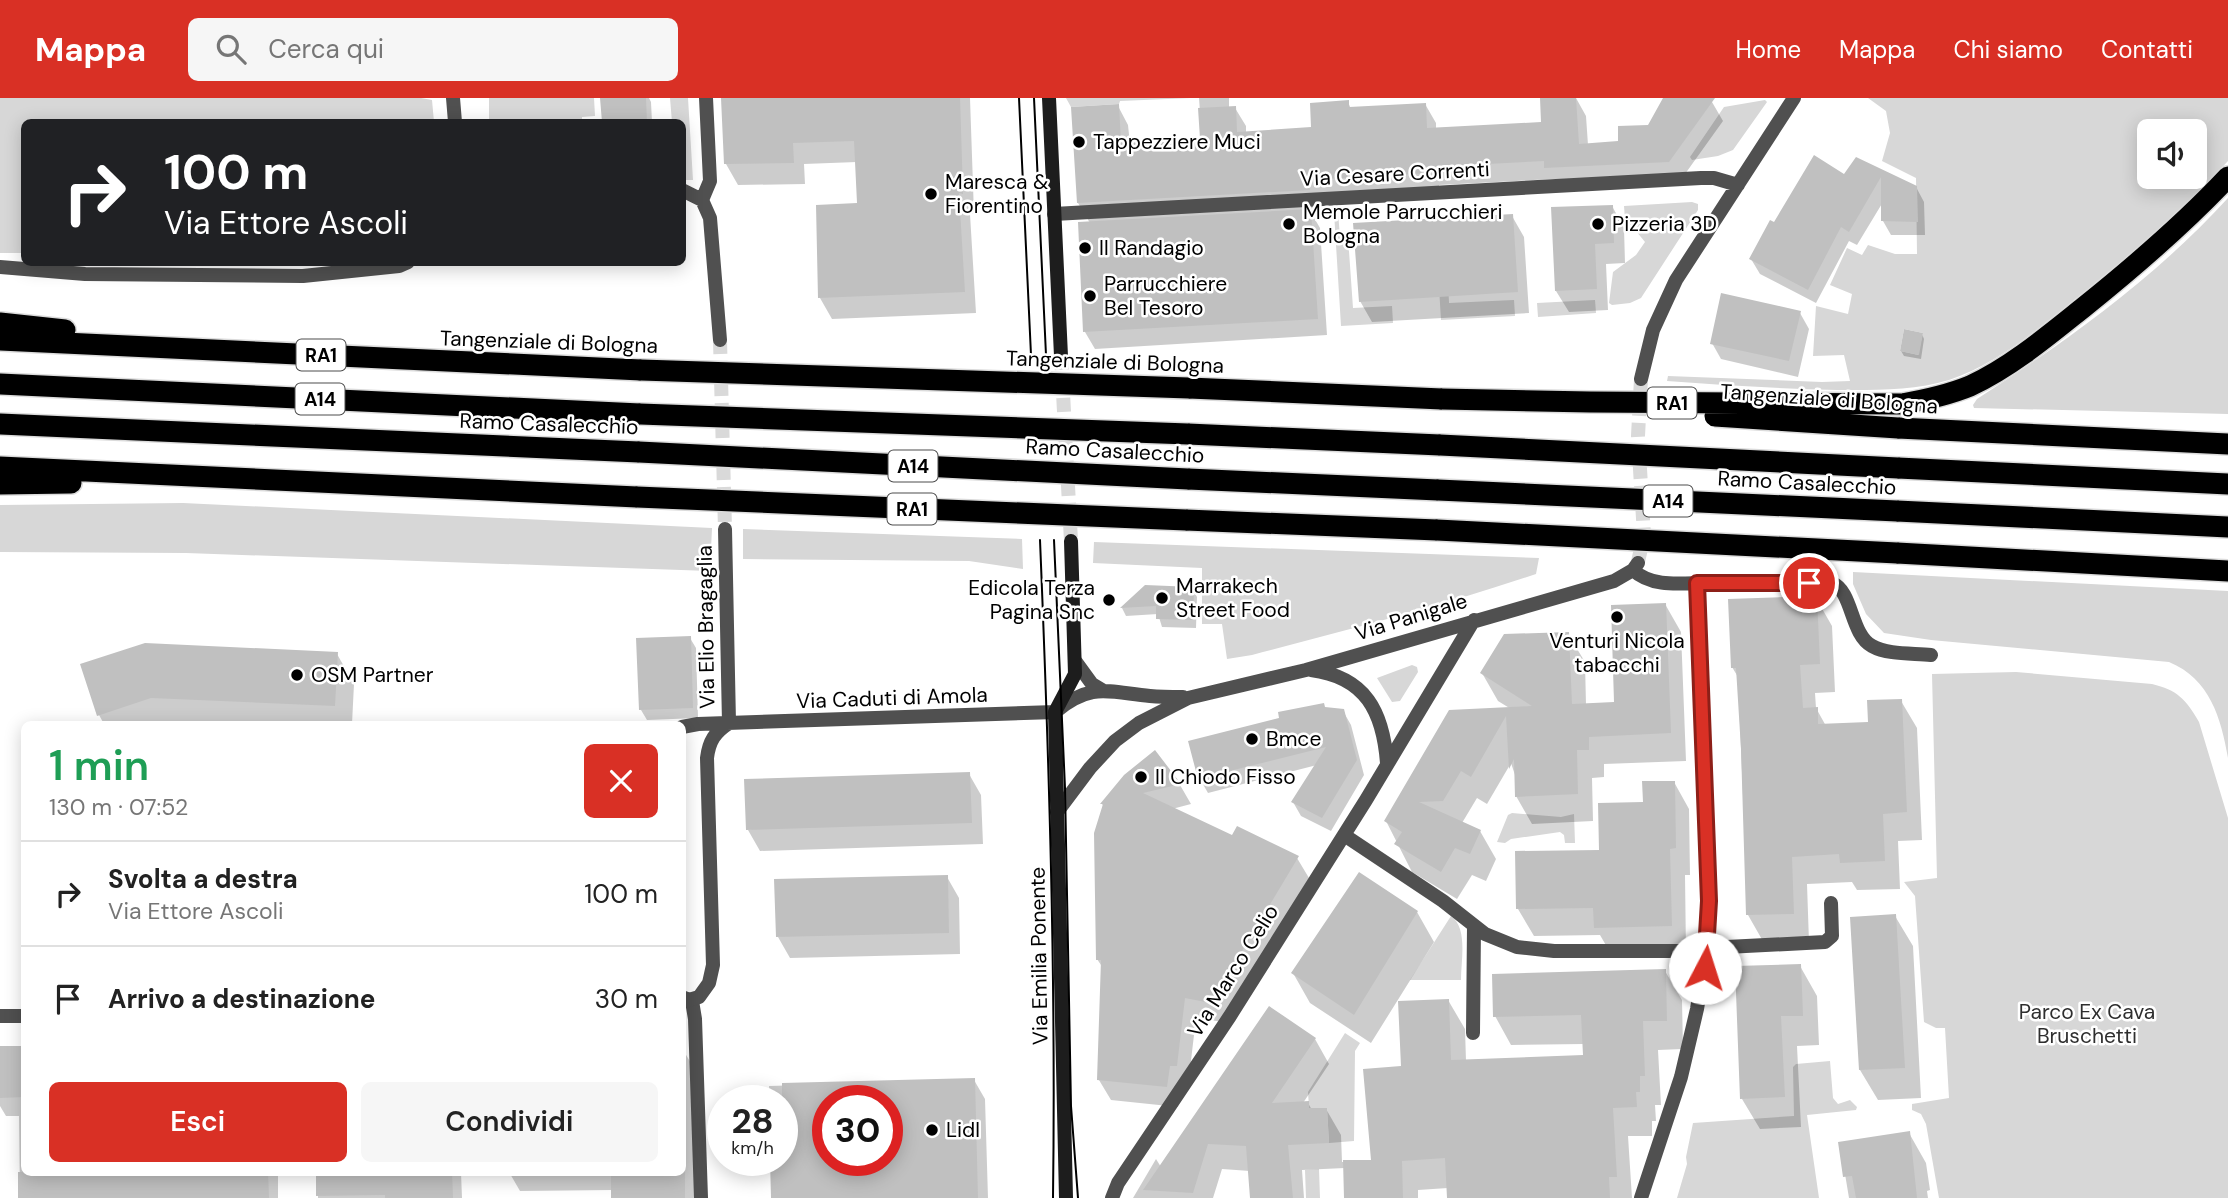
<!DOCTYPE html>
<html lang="it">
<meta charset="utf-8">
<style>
:root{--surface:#fff;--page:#f6f6f6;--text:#222;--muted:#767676;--line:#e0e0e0;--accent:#d93025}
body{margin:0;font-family:"DM Sans",sans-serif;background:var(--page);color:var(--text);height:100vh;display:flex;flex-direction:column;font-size:26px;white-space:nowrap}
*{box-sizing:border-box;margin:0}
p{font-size:23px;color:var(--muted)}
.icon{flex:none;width:38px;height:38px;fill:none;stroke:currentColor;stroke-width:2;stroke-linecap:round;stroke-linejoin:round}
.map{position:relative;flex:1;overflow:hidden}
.sheet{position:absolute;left:21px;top:623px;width:665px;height:455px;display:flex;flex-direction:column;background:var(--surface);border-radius:10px;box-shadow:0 4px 18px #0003}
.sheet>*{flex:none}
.hud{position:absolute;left:21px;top:21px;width:665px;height:147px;border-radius:10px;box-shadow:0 4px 18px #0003;background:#202124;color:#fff;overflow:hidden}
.fabs{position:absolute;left:2137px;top:21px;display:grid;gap:14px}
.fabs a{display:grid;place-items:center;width:70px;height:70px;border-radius:10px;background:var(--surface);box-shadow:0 4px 18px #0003;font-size:35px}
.speed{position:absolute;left:707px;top:987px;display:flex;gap:14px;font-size:35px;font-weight:700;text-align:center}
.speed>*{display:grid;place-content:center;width:91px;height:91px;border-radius:50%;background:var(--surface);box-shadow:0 4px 18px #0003;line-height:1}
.speed small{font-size:18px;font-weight:400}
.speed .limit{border:10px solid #d22;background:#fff;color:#111}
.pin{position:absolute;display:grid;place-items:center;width:60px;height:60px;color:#fff;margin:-30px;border:4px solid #fff;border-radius:50%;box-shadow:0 2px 7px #0007}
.me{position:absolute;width:77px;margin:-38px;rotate:5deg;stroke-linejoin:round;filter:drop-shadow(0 0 5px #0008)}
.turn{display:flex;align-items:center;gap:24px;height:147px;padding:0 28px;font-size:32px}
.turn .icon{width:91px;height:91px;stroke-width:2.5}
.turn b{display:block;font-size:49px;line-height:60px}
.round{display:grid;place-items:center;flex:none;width:74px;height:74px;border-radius:10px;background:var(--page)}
.head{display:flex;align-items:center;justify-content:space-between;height:119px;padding:0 28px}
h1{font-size:42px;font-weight:600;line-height:52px;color:#1e9e55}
.primary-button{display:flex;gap:14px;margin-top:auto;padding:14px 28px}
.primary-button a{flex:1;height:80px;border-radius:10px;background:var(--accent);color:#fff;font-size:28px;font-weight:600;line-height:80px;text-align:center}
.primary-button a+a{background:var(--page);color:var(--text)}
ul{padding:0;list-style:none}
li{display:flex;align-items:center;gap:21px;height:105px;padding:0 28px;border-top:2px solid var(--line)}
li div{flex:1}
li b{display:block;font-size:26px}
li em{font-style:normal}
header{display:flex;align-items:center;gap:42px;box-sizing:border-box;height:98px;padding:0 35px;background:var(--accent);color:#fff}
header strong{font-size:33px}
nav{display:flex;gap:38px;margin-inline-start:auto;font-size:24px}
.search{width:490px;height:63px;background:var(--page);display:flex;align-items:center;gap:18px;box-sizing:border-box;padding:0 24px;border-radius:10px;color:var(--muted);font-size:26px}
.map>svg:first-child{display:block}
.green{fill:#d7d7d7;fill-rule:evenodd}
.shadow{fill:#0003;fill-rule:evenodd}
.building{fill:#c0c0c0;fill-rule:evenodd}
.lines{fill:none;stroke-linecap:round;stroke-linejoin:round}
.minor-tunnel{stroke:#d9d9d9;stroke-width:14;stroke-dasharray:14 7;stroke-linecap:butt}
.secondary-tunnel{stroke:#d9d9d9;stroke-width:14;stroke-dasharray:14 7;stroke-linecap:butt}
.motorway-casing{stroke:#dbdbdb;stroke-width:24}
.service{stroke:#505050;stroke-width:14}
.minor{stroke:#505050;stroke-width:14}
.secondary{stroke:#1d1d1d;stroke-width:14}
.motorway{stroke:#000;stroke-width:21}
.tram{stroke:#000;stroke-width:2}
.motorway-bridge-casing{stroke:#dbdbdb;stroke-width:24;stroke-linecap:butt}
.motorway-bridge{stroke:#000;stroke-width:21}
.route-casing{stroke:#8d1f18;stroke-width:18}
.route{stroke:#d93025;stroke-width:12}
.poi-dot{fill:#000;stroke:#fff;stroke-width:2.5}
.labels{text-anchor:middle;stroke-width:5;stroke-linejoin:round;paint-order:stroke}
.shield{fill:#fff;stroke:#4c4c4c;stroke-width:2}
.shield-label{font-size:19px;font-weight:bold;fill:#000}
.poi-label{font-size:21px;fill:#000;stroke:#fff;text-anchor:start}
.street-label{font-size:21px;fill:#000;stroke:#fff}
.park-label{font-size:21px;fill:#2e2e2e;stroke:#fff}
</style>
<header>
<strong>Mappa</strong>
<div class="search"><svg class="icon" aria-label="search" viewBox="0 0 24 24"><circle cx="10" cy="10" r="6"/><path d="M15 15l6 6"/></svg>Cerca qui</div>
<nav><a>Home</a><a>Mappa</a><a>Chi siamo</a><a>Contatti</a></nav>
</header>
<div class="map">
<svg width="2228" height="1100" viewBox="0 0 2228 1100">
<rect width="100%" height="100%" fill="#fff"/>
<path class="green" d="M0 0H421L432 2 434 24H24V155H0Z
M489 0H594L595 18 582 19V24H467V22L489 21Z
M670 0H688L693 82H683L682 24H672Z
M1066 0H1191L1120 3 1119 6 1071 9Z
M1868 0H2228V63C2181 113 2128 159 2074 202 2036 232 1996 267 1949 282 1914 293 1873 292 1837 292 1780 291 1724 287 1667 283L1668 278 1822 284 1850 283 1844 257 1813 258 1816 208 1848 216 1852 196 1830 187 1847 150 1862 157 1868 147 1895 156H1917L1916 80 1882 63 1890 35 1886 13ZM2149 33H2194V79H2149ZM1904 231 1923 235 1918 257 1900 253Z
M1765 2 1767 4 1733 52 1718 58 1692 62 1690 59 1724 9Z
M2228 100V316L1974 310 1973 307 1977 301C2067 243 2155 180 2228 100Z
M1692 104 1698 106V112L1641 200 1630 205 1612 207 1609 205 1613 174 1636 157 1645 144 1636 133 1626 134 1624 108Z
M1334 114H1338L1340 139H1348L1353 210 1392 208 1393 225 1341 228Z
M1435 123H1445L1449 205 1514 202 1515 218 1441 222Z
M1595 202 1596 215 1538 219 1537 205Z
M183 405 712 430 710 473 186 455 0 454V407Z
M743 431 1022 441 1023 471 969 463 743 461Z
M1094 444 1539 460 1536 476C1442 508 1347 532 1252 557L1227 561 1222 526H1202V470L1093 465Z
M1853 474 2228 493V660C2221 620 2210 581 2169 564L1931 542 1884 535 1866 516 1853 486Z
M1412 567 1417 569 1418 574 1400 603 1392 604 1377 580Z
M2016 574 2152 586C2177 592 2186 601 2199 624L2228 720V1100H1939L1926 1026 1921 1016 1912 1012V1006L1949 1000 1945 930H1936L1924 924 1915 798 1904 784 1937 780 1932 576Z
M1512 715 1561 719 1574 716 1575 745H1565L1564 737 1560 734 1511 741 1505 745 1497 744 1508 717Z
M1451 818C1468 830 1461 862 1461 882H1410Z
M1345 935 1360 945 1355 953 1354 1043 1329 1045 1327 1010H1309L1308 994Z
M1830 963 1833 1000 1838 1006 1850 1002 1857 1009 1856 1012 1807 1017 1819 1100H1677L1687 1066 1686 1059 1693 1025 1794 1018 1793 969 1796 966Z
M1319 1071 1320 1100H1306L1305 1072Z"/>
<path class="shadow" d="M602 0H649L651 4 652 24H603Z
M723 0H970L974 116H970L976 215 832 221 820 200 817 109 859 106 857 64 804 66 805 86 738 87 726 66Z
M1199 0H1229V10H1235L1246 28V35L1313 31 1348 4 1351 11 1425 6 1436 25V31L1543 26 1576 0 1586 18 1588 47 1620 45 1649 29 1665 0H1706L1712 4 1723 23 1680 83 1553 81 1439 87V94L1319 100 1320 111H1309L1320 130 1327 237 1095 251 1085 234 1090 125 1078 105 1118 8 1128 27 1130 46 1202 43Z
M1857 61 1916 89 1924 104 1925 137H1891L1883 123V104L1857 147 1849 143 1816 205 1760 176 1751 161 1845 78Z
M1612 108 1624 130 1625 165 1606 166 1608 212 1569 214 1556 193Z
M1512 118 1524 139 1529 215 1372 224 1360 203Z
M1800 215 1809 231 1798 279 1721 261 1712 245Z
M1922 236 1924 241 1921 261 1904 258 1901 253Z
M1145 489 1193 491 1197 499 1196 530 1162 529 1158 516 1126 518 1122 510Z
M1816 500 1832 528 1835 594 1815 595 1816 610 1826 628 1870 626 1901 603 1917 630 1922 742 1898 743 1900 791 1857 792 1852 784 1807 786 1809 844 1764 845 1748 817 1738 579 1732 569Z
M1665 506 1681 534 1686 663 1604 666V679L1592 680 1593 723 1532 726 1516 698V680L1511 665 1487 706 1477 700 1462 725 1480 733 1496 761 1486 783 1472 777 1457 801 1412 774 1386 723 1511 611 1498 603 1482 575 1568 536 1585 564 1586 607 1616 605Z
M690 540 696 550 698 620 647 622 641 612Z
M337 556 354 586 352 626H104L99 617 82 567Z
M1326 611 1343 613 1351 627 1364 677 1331 733 1301 718 1293 704 1317 667 1208 695 1200 681 1190 644Z
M1155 654 1180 687 1191 706 1172 711 1233 739 1297 760 1309 780 1223 924 1196 920 1188 988H1181L1178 1009 1111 1002 1099 982 1103 870 1097 861 1104 709 1102 706 1125 678Z
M969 676 981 697 983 746 760 753 748 732Z
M1674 684 1689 711 1690 777H1685L1686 855 1611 856 1600 837 1534 838 1518 811 1600 753 1645 706Z
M947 779 959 800 960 856 790 860 778 839Z
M1417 814 1434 844 1371 945 1310 905 1293 875Z
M1895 818 1913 848 1921 1000 1878 1002 1860 972Z
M1800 868 1817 898 1819 947 1797 948 1801 1029 1760 1031 1742 1001Z
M1665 873 1682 902 1683 951 1658 952 1661 1007H1655L1656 1023H1652V1038H1628L1632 1100H1449L1448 1090 1418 1092V1100H1346L1345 1070 1302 1072 1304 1100H1252L1250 1073 1222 1071 1213 1100H1133L1156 1061 1161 1069 1315 941 1329 966 1303 1005H1308L1312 1012 1326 1011 1341 1037 1342 1064 1373 1063 1403 969 1448 902 1465 931 1466 963 1584 958V946L1511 947 1495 918Z
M0 949H24V1074L163 1100H20L19 1018H6L0 1008Z
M682 950 692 967 695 1100H613V1092L520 1093 509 1074H682Z
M974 982 985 1001 988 1100H773L782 1062V1003H770L769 988ZM828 1003H887V1062H828Z
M1909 1035 1926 1065 1930 1092 1927 1093 1928 1100H1849L1840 1046Z
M179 1074H278V1100H180Z
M318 1074H461L462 1100H318Z"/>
<path class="building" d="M600 0H646L647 24H602Z
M721 0H960L963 96 959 95 965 194 818 200 816 107 857 105 854 43 793 45 794 65 724 66Z
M1540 0H1576L1579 46 1618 43V28L1648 27 1663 0H1715L1669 64 1544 70V63L1429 69 1430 75 1309 82 1310 92 1077 105 1071 9 1119 6 1121 45 1200 41 1198 10 1236 8 1237 34 1311 29 1310 5 1349 2V9L1426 5 1427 30 1541 24Z
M1814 57 1844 76 1856 59 1917 88 1918 124 1881 123V79L1849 134 1841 129 1808 192 1749 161 1770 122 1774 124Z
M1613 107 1614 145 1595 146 1597 191 1555 193 1551 109Z
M1311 111 1318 221 1083 234 1078 124Z
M1513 116 1518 194 1359 204 1353 125Z
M1721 195 1801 213 1789 263 1710 246Z
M1904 231 1923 235 1919 257 1900 253Z
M1145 487 1194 489 1193 522 1156 521V508L1120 510Z
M1817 498 1820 566 1800 567 1803 610 1818 609V626L1868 624 1867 602 1902 601 1907 714 1883 716 1885 763 1840 765 1839 756 1792 759 1794 816 1746 817 1741 651 1736 570H1731L1728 501Z
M1666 505 1671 635 1589 639V652H1577L1578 696 1515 699 1514 661 1509 671 1506 618 1471 679 1461 673 1443 703 1419 704 1481 732 1470 756 1455 750 1441 774 1394 746 1402 734 1384 723 1449 612 1532 608 1480 575 1504 536 1569 534 1572 606 1614 604 1611 507Z
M691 538 693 610 639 612 636 540Z
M145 545 338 554 335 608 151 600 97 618 80 566Z
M1324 605 1325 609 1344 611 1357 662 1322 720 1291 704 1326 649 1198 681 1188 643 1279 620 1278 614Z
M1155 652 1181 686 1143 695 1232 737 1237 728 1299 758 1211 905 1185 900 1177 968H1170L1167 989 1097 982 1101 862H1096L1094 735 1103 706H1100L1124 677Z
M970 674 972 725 746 732 744 681Z
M1642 683H1675L1676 750 1670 751 1672 828 1594 830 1593 810 1516 811 1515 753 1599 752 1598 705 1643 704Z
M1359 774 1418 813 1354 917 1291 875Z
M948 777 949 835 776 839 774 781Z
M1896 816 1905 970 1859 972 1850 819Z
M1801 866 1803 918H1781L1785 999 1740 1001 1735 868Z
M1666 871 1667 923H1643L1645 978H1640V994H1636L1637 1009 1613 1010 1617 1079H1609L1610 1100H1447L1445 1060 1402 1063 1403 1100H1344L1343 1062H1371L1363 971 1401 968 1398 903 1449 901 1451 962 1583 957 1581 917 1493 919 1492 876Z
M1269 908 1316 940 1272 1005 1309 1003V1010H1327L1329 1045 1288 1047 1293 1100H1250L1246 1048 1208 1046 1193 1095 1143 1092Z
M0 948H24V999L0 1000Z
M975 980 978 1100H771L770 1062H782V985ZM828 1003H887V1062H828Z
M1910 1033 1917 1100H1856L1852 1078 1843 1079 1838 1044Z
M18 1074H268L269 1100H18Z
M316 1074H452L453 1100H385V1097L316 1098Z
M611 1074H685V1100H611Z"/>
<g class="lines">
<path class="minor-tunnel" d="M720 242 725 431
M1638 464 1644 437 1638 338 1641 281"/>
<path class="secondary-tunnel" d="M1061 258 1071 443"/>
<defs>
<path id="motorway" d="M0 225 65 232
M0 242 641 272
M0 286 640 316
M1189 290 1442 301
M1902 306C1925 302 1948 297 1970 288 2011 269 2049 237 2084 209 2135 168 2183 127 2228 79
M0 326 639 354
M1898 330 2228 346
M1188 336 1440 347
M0 369 637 399
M1898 370 2228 386
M1188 381 1438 392
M0 386 71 385
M1897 413 2228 429
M1186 422 1437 432
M1897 455 2228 473"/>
</defs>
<use href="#motorway" class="motorway-casing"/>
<path class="service" d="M1697 485H1832C1853 493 1850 536 1872 548 1888 557 1913 555 1931 557
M1707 850 1825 844 1832 838 1831 805
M682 899 692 903 695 921 701 1100"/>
<path class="minor" d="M453 0 455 24
M682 92 702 102 710 120 720 242
M702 102 710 83 706 0
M1054 116 1701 80H1714L1738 87
M0 169 85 176 303 178 399 168 408 164
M1641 281 1653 232 1676 182 1794 0
M725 431 729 625
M1633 472C1650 488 1675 486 1697 485L1709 803 1707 850 1697 911 1681 979 1641 1100
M1076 564 1092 586 1102 592
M1311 572C1366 579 1383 614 1387 665
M682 629 698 626 1055 614C1091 584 1108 594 1150 598 1161 599 1172 599 1183 599
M1057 714 1090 670 1115 643 1139 625 1188 600 1306 572 1614 483 1633 472 1638 465
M1344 737 1443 803 1485 836 1517 849 1554 853H1688L1707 850
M682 904 699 899 709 885 713 867 707 660C709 643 715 634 729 625
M0 918H24
M1473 935 1474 828
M1112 1100 1118 1085 1230 918 1366 702 1474 522"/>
<path class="secondary" d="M1049 0 1061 258
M1066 1100 1055 614 1075 576 1071 443"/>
<use href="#motorway" class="motorway"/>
<path class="tram" d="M1019 0 1031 257
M1034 0 1046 257
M1040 442C1049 661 1056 881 1053 1100
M1054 442 1065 690 1071 1008 1078 1100"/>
<defs>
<path id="motorway-bridge" d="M641 272 1189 290
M1442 301 1590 304 1902 306
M640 316 1188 336
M1715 318 1898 330
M1440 347 1898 370
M639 354 1188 381
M1438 392 1897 413
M637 399 1186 422
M1437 432 1897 455"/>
</defs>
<use href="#motorway-bridge" class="motorway-bridge-casing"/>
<use href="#motorway-bridge" class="motorway-bridge"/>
</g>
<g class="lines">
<defs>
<path id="route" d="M1705 870 1709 803 1697 485H1809"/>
</defs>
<use href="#route" class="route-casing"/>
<use href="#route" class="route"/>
</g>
<g class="poi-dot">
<circle cx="1079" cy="44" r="7"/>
<circle cx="931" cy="96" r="7"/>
<circle cx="1289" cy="126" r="7"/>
<circle cx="1598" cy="126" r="7"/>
<circle cx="1085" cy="150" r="7"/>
<circle cx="1090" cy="198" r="7"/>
<circle cx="1162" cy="500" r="7"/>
<circle cx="1109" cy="502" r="7"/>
<circle cx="1617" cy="519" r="7"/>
<circle cx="297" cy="577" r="7"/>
<circle cx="1252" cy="641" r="7"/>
<circle cx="1141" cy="679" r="7"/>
<circle cx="932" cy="1032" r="7"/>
</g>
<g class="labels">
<g class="shield">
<rect x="296.5" y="241.5" width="49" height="31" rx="5"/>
<rect x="295.5" y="285.5" width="49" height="31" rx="5"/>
<rect x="1647.5" y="289.5" width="49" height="31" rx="5"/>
<rect x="888.5" y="352.5" width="49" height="31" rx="5"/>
<rect x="1643.5" y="387.5" width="49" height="31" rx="5"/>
<rect x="887.5" y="395.5" width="49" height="31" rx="5"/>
</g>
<g class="shield-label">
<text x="321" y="264">RA1</text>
<text x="320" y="308">A14</text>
<text x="1672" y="312">RA1</text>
<text x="913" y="375">A14</text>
<text x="1668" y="410">A14</text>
<text x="912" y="418">RA1</text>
</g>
<g class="poi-label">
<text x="1093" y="51">Tappezziere Muci</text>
<text x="945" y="91">Maresca &amp;<tspan x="945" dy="24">Fiorentino</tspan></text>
<text x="1303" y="121">Memole Parrucchieri<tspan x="1303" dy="24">Bologna</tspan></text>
<text x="1612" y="133">Pizzeria 3D</text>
<text x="1099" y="157">Il Randagio</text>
<text x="1104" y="193">Parrucchiere<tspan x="1104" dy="24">Bel Tesoro</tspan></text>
<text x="1176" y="495">Marrakech<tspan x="1176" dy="24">Street Food</tspan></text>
<text x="1095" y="497" text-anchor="end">Edicola Terza<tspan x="1095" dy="24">Pagina Snc</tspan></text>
<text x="1617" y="550" text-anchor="middle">Venturi Nicola<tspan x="1617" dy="24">tabacchi</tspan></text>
<text x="311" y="584">OSM Partner</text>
<text x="1266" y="648">Bmce</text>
<text x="1155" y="686">Il Chiodo Fisso</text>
<text x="946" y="1039">Lidl</text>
</g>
<g class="street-label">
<text transform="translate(1395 76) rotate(-3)" y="7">Via Cesare Correnti</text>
<text transform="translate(549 244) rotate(2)" y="7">Tangenziale di Bologna</text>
<text transform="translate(1115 264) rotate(2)" y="7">Tangenziale di Bologna</text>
<text transform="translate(1829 301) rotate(4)" y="7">Tangenziale di Bologna</text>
<text transform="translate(549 326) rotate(2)" y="7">Ramo Casalecchio</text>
<text transform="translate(1115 353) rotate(3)" y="7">Ramo Casalecchio</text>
<text transform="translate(1807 385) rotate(3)" y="7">Ramo Casalecchio</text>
<text transform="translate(1411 519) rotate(-17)" y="7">Via Panigale</text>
<text transform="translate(706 529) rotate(-91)" y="7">Via Elio Bragaglia</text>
<text transform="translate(892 600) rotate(-2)" y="7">Via Caduti di Amola</text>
<text transform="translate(1039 858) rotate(-91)" y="7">Via Emilia Ponente</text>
<text transform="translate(1233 873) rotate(-58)" y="7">Via Marco Celio</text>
</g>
<g class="park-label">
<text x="2087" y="921">Parco Ex Cava<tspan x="2087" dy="24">Bruschetti</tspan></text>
</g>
</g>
</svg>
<div class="fabs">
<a><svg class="icon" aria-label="sound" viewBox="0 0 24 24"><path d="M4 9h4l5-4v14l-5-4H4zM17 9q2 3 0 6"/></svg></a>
</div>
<div class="speed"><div>28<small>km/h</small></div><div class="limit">30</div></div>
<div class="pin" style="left:1809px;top:485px;background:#d93025"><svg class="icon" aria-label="arrive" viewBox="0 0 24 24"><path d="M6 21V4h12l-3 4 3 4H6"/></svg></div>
<svg class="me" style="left:1705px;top:870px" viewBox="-20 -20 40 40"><circle r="19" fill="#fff"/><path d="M0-13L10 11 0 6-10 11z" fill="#d93025"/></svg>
<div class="hud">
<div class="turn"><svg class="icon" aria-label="right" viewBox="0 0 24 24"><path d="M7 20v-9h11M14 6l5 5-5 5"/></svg><div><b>100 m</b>Via Ettore Ascoli</div></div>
</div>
<section class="sheet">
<div class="head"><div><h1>1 min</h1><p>130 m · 07:52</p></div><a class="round" style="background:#d93025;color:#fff"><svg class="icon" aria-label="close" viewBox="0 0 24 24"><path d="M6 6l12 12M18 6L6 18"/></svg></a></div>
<ul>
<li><svg class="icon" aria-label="right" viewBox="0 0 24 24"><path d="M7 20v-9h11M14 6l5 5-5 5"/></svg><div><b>Svolta a destra</b><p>Via Ettore Ascoli</p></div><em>100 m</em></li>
<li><svg class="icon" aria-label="arrive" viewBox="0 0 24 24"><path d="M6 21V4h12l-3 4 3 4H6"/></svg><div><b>Arrivo a destinazione</b></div><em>30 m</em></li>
</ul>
<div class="primary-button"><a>Esci</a><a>Condividi</a></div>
</section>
</div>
